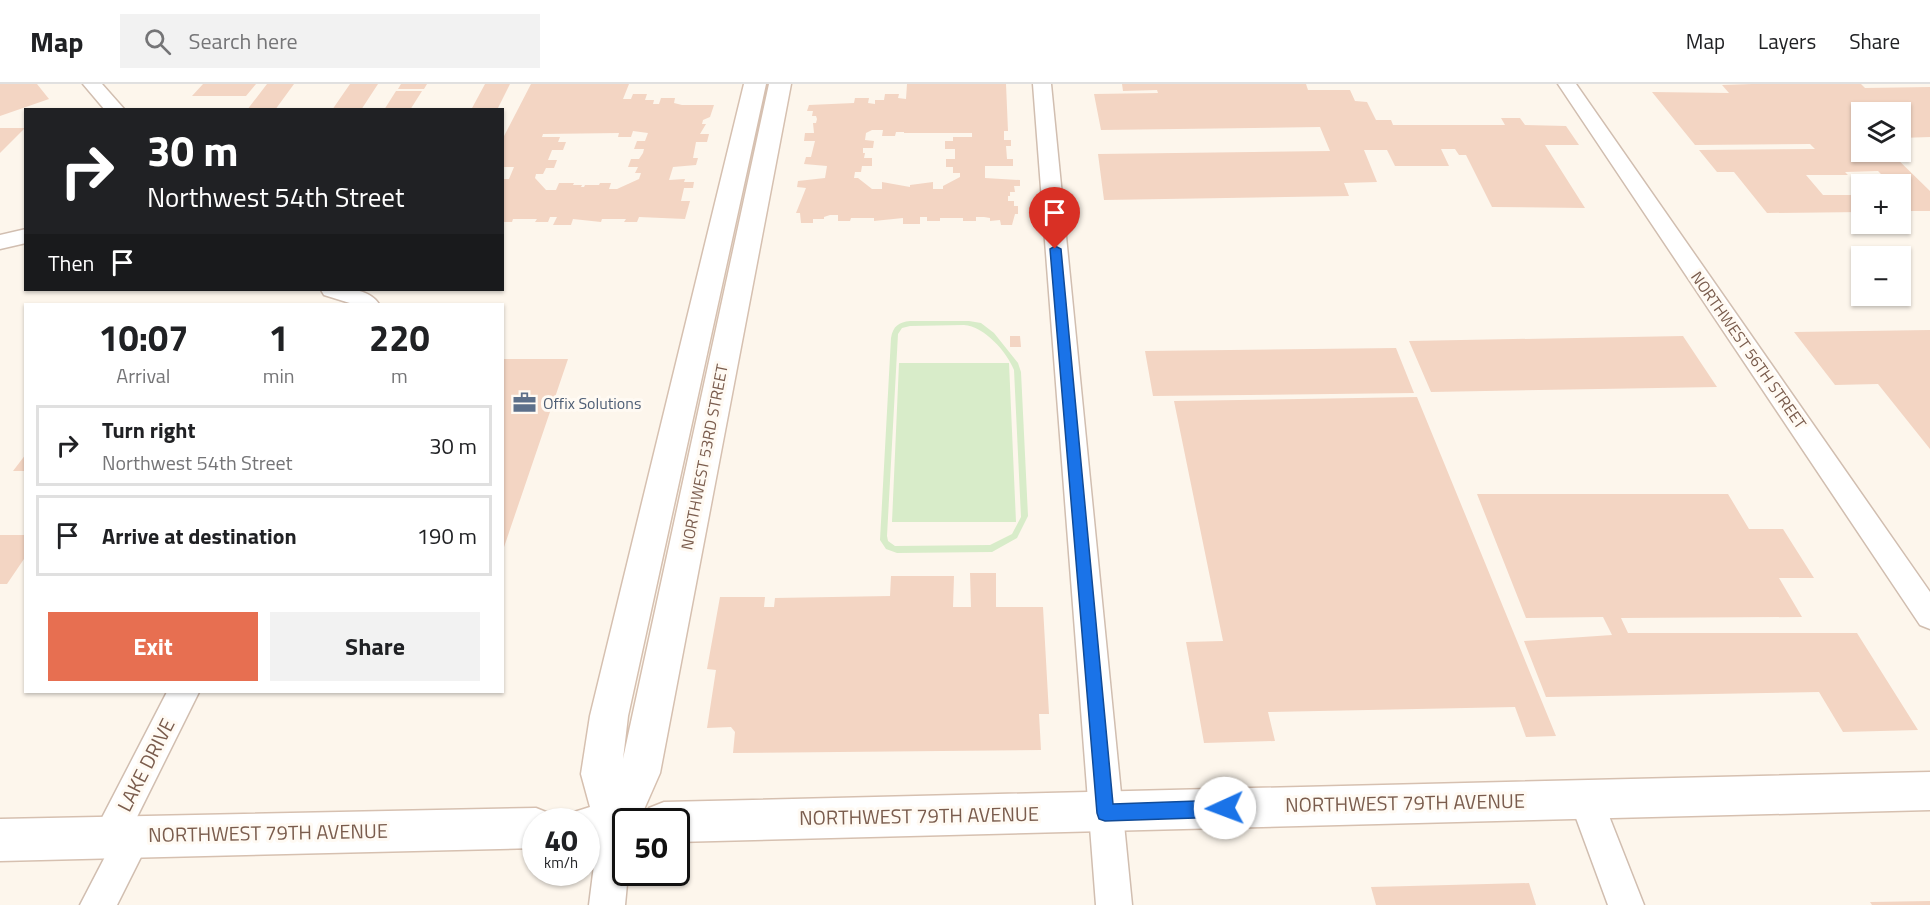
<!DOCTYPE html>
<meta charset="utf-8">
<style>
:root{--surface:#fff;--page:#f2f2f2;--text:#202124;--muted:#757577;--line:#e0e0e0;--accent:#e76f51}
body{margin:0;font-family:"Titillium Web",sans-serif;background:var(--page);color:var(--text);height:100vh;display:flex;flex-direction:column;font-size:22px;white-space:nowrap}
*{box-sizing:border-box;margin:0}
p{font-size:20px;color:var(--muted)}
.icon{flex:none;width:33px;height:33px;fill:none;stroke:currentColor;stroke-width:2;stroke-linecap:round;stroke-linejoin:round}
.map{position:relative;flex:1;overflow:hidden}
.panel{position:absolute;left:24px;top:219px;width:480px;height:390px;display:flex;flex-direction:column;background:var(--surface);border-radius:0px;box-shadow:0 2px 4px #0004}
.panel>*{flex:none}
.guide{position:absolute;left:24px;top:24px;width:480px;height:183px;border-radius:0px;box-shadow:0 2px 4px #0004;background:#202124;color:#fff;overflow:hidden}
.tools{position:absolute;left:1851px;top:18px;display:grid;gap:12px}
.tools a{display:grid;place-items:center;width:60px;height:60px;border-radius:0px;background:var(--surface);box-shadow:0 2px 4px #0004;font-size:30px}
.speed{position:absolute;left:522px;top:724px;display:flex;gap:12px;font-size:30px;font-weight:700;text-align:center}
.speed>*{display:grid;place-content:center;width:78px;height:78px;border-radius:50%;background:var(--surface);box-shadow:0 2px 4px #0004;line-height:1}
.speed small{font-size:15px;font-weight:400}
.speed .limit{border:3px solid #111;border-radius:9px;background:#fff;color:#111}
.pin{position:absolute;display:grid;place-items:center;width:51px;height:51px;color:#fff;margin:-62px -26px;border-radius:50% 50% 50% 0;rotate:-45deg;box-shadow:0 0 6px #0007}
.pin .icon{rotate:45deg}
.me{position:absolute;width:66px;margin:-33px;rotate:268deg;stroke-linejoin:round;filter:drop-shadow(0 0 4px #0008)}
.turn{display:flex;align-items:center;gap:21px;height:126px;padding:0 24px;font-size:27px}
.turn .icon{width:78px;height:78px;stroke-width:2.5}
.turn b{display:block;font-size:42px;line-height:51px}
.then{display:flex;align-items:center;height:57px;padding:0 24px;background:#0003;gap:12px;font-size:22px}
.eta{display:flex;justify-content:space-evenly;align-items:center;height:102px;text-align:center}
.eta b{font-size:36px;font-weight:700;line-height:42px}
.button{display:flex;gap:12px;margin-top:auto;padding:12px 24px}
.button a{flex:1;height:69px;border-radius:0px;background:var(--accent);color:#fff;font-size:24px;font-weight:700;line-height:69px;text-align:center}
.button a+a{background:var(--page);color:var(--text)}
ul{padding:0;list-style:none}
li{display:flex;align-items:center;gap:18px;height:81px;margin:0 12px 9px;padding:0 12px;border:3px solid var(--line);border-radius:0px}
li div{flex:1}
li b{display:block;font-size:22px}
li em{font-style:normal}
header{display:flex;align-items:center;gap:36px;box-sizing:border-box;height:84px;padding:0 30px;background:var(--surface);border-bottom:2px solid var(--line)}
header strong{font-size:28px}
nav{display:flex;gap:33px;margin-inline-start:auto;font-size:21px}
.search{width:420px;height:54px;background:var(--page);display:flex;align-items:center;gap:15px;box-sizing:border-box;padding:0 21px;border-radius:0px;color:var(--muted);font-size:22px}
.map>svg:first-child{display:block}
.green{fill:#d8ecc9;fill-rule:evenodd}
.building{fill:#f3d5c3;fill-rule:evenodd}
.lines{fill:none;stroke-linecap:round;stroke-linejoin:round}
.street-casing{stroke:#d1beb0;stroke-width:3}
.secondary-casing{stroke:#d6c0b0;stroke-width:3}
.street{fill:#fff;fill-rule:evenodd}
.secondary{fill:#fff;fill-rule:evenodd}
.route{fill:#1a73e8;stroke:#114b97;stroke-width:1.5}
.labels{text-anchor:middle;stroke-width:6;stroke-linejoin:round;paint-order:stroke}
.street-label{font-size:16px;fill:#7a5c4d;stroke:#fffaf3}
.service-label{font-size:16px;fill:#4e5e75;stroke:#fffaf3;text-anchor:start}
.near-street-label{font-size:20px;fill:#7a5c4d;stroke:#fffaf3}
</style>
<header>
<strong>Map</strong>
<div class="search"><svg class="icon" aria-label="search" viewBox="0 0 24 24"><circle cx="10" cy="10" r="6"/><path d="M15 15l6 6"/></svg>Search here</div>
<nav><a>Map</a><a>Layers</a><a>Share</a></nav>
</header>
<div class="map">
<svg width="1930" height="821" viewBox="0 0 1930 821">
<rect width="100%" height="100%" fill="#fdf6ec"/>
<path class="green" d="M910 237H969L981 239 994 249 1018 279 1021 288 1028 432 1017 454 992 468 897 469 886 465 880 456 891 254C893 242 899 238 910 237ZM964 241C984 242 1007 268 1014 286L1021 433 1012 450 990 461 895 462 888 457 887 452 898 250 902 244 910 242Z
M899 279H1009L1016 438H892Z"/>
<path class="building" d="M0 0H37L49 15 0 32Z
M203 0H256L246 12H192Z
M267 0H294L275 26H247Z
M350 0H378L361 26H332Z
M401 0H427L424 5H398Z
M485 0H510L497 26H471Z
M531 0H629L623 15H631L633 10H647L645 16H654L653 20H659L661 14H675L674 19 682 21H714L710 33 703 36 702 40H706L700 50H709L707 58H696L693 74H698L696 81 673 83 669 96 685 95 684 98H694L693 104H684L681 117H690L685 135 639 133 637 138H624L626 135H602L601 138 573 135 571 141H553L557 133H550L548 138H535L537 135H513L512 138H502V95H509L514 83H502V56ZM633 47 648 49 645 57H637L634 65H644L643 69 639 75H631L628 83H638L635 89H641L639 95 617 105H609L611 99H600L599 101H585L584 103H581L582 101H573L574 99H559L556 106H546L535 94 536 90H543L546 84H554L557 76H548L552 66H563L566 58H558L560 53H542L543 50 619 49 618 53H631Z
M907 0H1006L1008 47H1004V56H1011V62H1006L1007 75H1013V82H985V94L1020 96V102H1014L1015 108H1010V112H1008V117H1014V122H1018V130H1015L1012 141H1001L1000 136 990 137V134L984 133H976V137H963V134H940V137H927V133H920V140H903V134L874 137V134H851L850 137H838V131H830L824 133V135H813V139H801L800 129H796L806 104 797 103 798 97 825 94 827 82 804 80 806 73H811L815 57H804L805 49H814L813 39H816L817 35 816 32H812L813 27H807L809 21 854 19 855 14H869L868 19 875 20V16H884L885 10H899L898 14 906 15ZM872 46H883L882 52H895L896 48H904V49H972V53H953V57H945V65H955V75H946V83H953V89H960V93L943 102V105H933V98L910 101V103L882 98V105H872L858 94H854L855 88H861L862 82H872V74H864L865 69H863V64H873L874 57 865 56 866 49Z
M1122 0H1306L1308 6H1350L1355 17 1367 18 1376 36H1391L1393 41H1505L1501 34H1520L1525 41 1566 42 1579 61H1545L1585 124 1492 123 1466 71H1459L1455 65H1441L1449 82H1395L1387 66H1364L1377 98 1344 99 1349 112 1104 116 1098 70 1330 67 1320 43 1101 46 1094 10 1158 9 1157 6 1123 7Z
M1752 0H1861L1865 4 1930 3V53L1900 54V28H1862V68H1890L1930 107V127H1900V100H1891L1878 87 1845 88 1848 91H1806L1823 111H1862V128L1767 129 1734 88H1717L1699 66 1815 65 1810 60 1695 61 1652 8 1729 9 1722 1Z
M396 7H422L410 26H384Z
M0 44H25L0 69Z
M1930 246V365L1878 300 1835 301 1794 248Z
M1010 252H1020L1021 263H1010Z
M1683 252 1717 303 1431 308 1409 257Z
M1396 264 1414 309 1153 312 1145 267Z
M502 275H568L503 466H502Z
M1417 313 1556 652 1526 653 1515 623 1268 628 1275 657 1204 659 1186 558 1223 557 1174 317Z
M26 370V387H13Z
M1477 410H1728L1749 445H1783L1814 494H1779L1802 533 1621 534 1628 549H1857L1918 646 1843 648 1819 608 1546 613 1524 557 1612 551 1603 533 1526 534Z
M0 451H26V472L7 500H0Z
M970 489H996V523H1043L1049 630H1039L1041 666 733 669 735 648 731 643 707 644 716 586 707 585 720 513H765L764 523H774L775 514 890 512 891 492H954L953 523H971Z
M1529 799 1536 821H1376L1371 803Z
M1930 817V821H1872L1870 818Z"/>
<g class="lines">
<defs>
<path id="street" d="M83 0H102L125 26H105Z
M1033 0H1051L1132 821H1096Z
M1558 0H1576L1930 508V545L1920 541Z
M26 145V159L0 165V151Z
M321 206C339 204 367 202 379 220H353L324 211Z
M167 608H199L135 737 146 741 151 753 117 821H80L107 769 97 765 92 753Z
M1586 699 1598 704 1644 821H1608L1569 715 1574 704Z
M616 725 628 730 631 738H626V789H628L625 821H589L599 742 604 730Z"/>
<path id="secondary" d="M744 0H766L628 632 623 675 769 0H791L660 689 642 730 644 736 649 724 664 718 1930 688V726L676 758V738H626V761L586 763V738H567L571 729 590 723 581 690 590 632Z
M536 724 551 730 554 738H536V764L0 777V735Z"/>
</defs>
<use href="#street" class="street-casing"/>
<use href="#secondary" class="secondary-casing"/>
<use href="#street" class="street"/>
<use href="#secondary" class="secondary"/>
</g>
<path class="route" d="M1055 162 1061 165 1113 720 1225 716 1231 719 1233 724 1231 730 1225 733 1105 737 1099 735 1097 729 1050 165Z"/>
<defs>
<symbol id="office-bare" viewBox="-9 -9 18 18"><path d="M-6-3h4V-5.5h4V-3h4V5H-6ZM-1-4.5V-3h2v-1.5ZM-6 0V1H6V0Z" fill="#5c6f8a" stroke="#fffaf3" stroke-width="2.5" paint-order="stroke"/></symbol>
</defs>
<g fill-rule="evenodd">
<use href="#office-bare" x="508" y="302" width="33" height="33"/>
</g>
<g class="labels">
<g class="street-label">
<text transform="translate(1749 266) rotate(55)" y="6">NORTHWEST 56TH STREET</text>
<text transform="translate(704 373) rotate(-79)" y="6">NORTHWEST 53RD STREET</text>
</g>
<g class="service-label">
<text x="543" y="325">Offix Solutions</text>
</g>
<g class="near-street-label">
<text transform="translate(146 681) rotate(-63)" y="7">LAKE DRIVE</text>
<text transform="translate(1405 719) rotate(-1)" y="7">NORTHWEST 79TH AVENUE</text>
<text transform="translate(919 732) rotate(-1)" y="7">NORTHWEST 79TH AVENUE</text>
<text transform="translate(268 749) rotate(-1)" y="7">NORTHWEST 79TH AVENUE</text>
</g>
</g>
</svg>
<div class="tools">
<a><svg class="icon" aria-label="layers" viewBox="0 0 24 24"><path d="M12 4l9 5-9 5-9-5zM3 14l9 5 9-5"/></svg></a>
<a>+</a>
<a>−</a>
</div>
<div class="speed"><div>40<small>km/h</small></div><div class="limit">50</div></div>
<div class="pin" style="left:1055px;top:165px;background:#d93025"><svg class="icon" aria-label="arrive" viewBox="0 0 24 24"><path d="M6 21V4h12l-3 4 3 4H6"/></svg></div>
<svg class="me" style="left:1225px;top:724px" viewBox="-20 -20 40 40"><circle r="19" fill="#fff"/><path d="M0-13L10 11 0 6-10 11z" fill="#1a73e8"/></svg>
<div class="guide">
<div class="turn"><svg class="icon" aria-label="right" viewBox="0 0 24 24"><path d="M7 20v-9h11M14 6l5 5-5 5"/></svg><div><b>30 m</b>Northwest 54th Street</div></div>
<div class="then">Then<svg class="icon" aria-label="arrive" viewBox="0 0 24 24"><path d="M6 21V4h12l-3 4 3 4H6"/></svg></div>
</div>
<section class="panel">
<div class="eta">
<div><b>10:07</b><p>Arrival</p></div>
<div><b>1</b><p>min</p></div>
<div><b>220</b><p>m</p></div>
</div>
<ul>
<li><svg class="icon" aria-label="right" viewBox="0 0 24 24"><path d="M7 20v-9h11M14 6l5 5-5 5"/></svg><div><b>Turn right</b><p>Northwest 54th Street</p></div><em>30 m</em></li>
<li><svg class="icon" aria-label="arrive" viewBox="0 0 24 24"><path d="M6 21V4h12l-3 4 3 4H6"/></svg><div><b>Arrive at destination</b></div><em>190 m</em></li>
</ul>
<div class="button"><a>Exit</a><a>Share</a></div>
</section>
</div>
